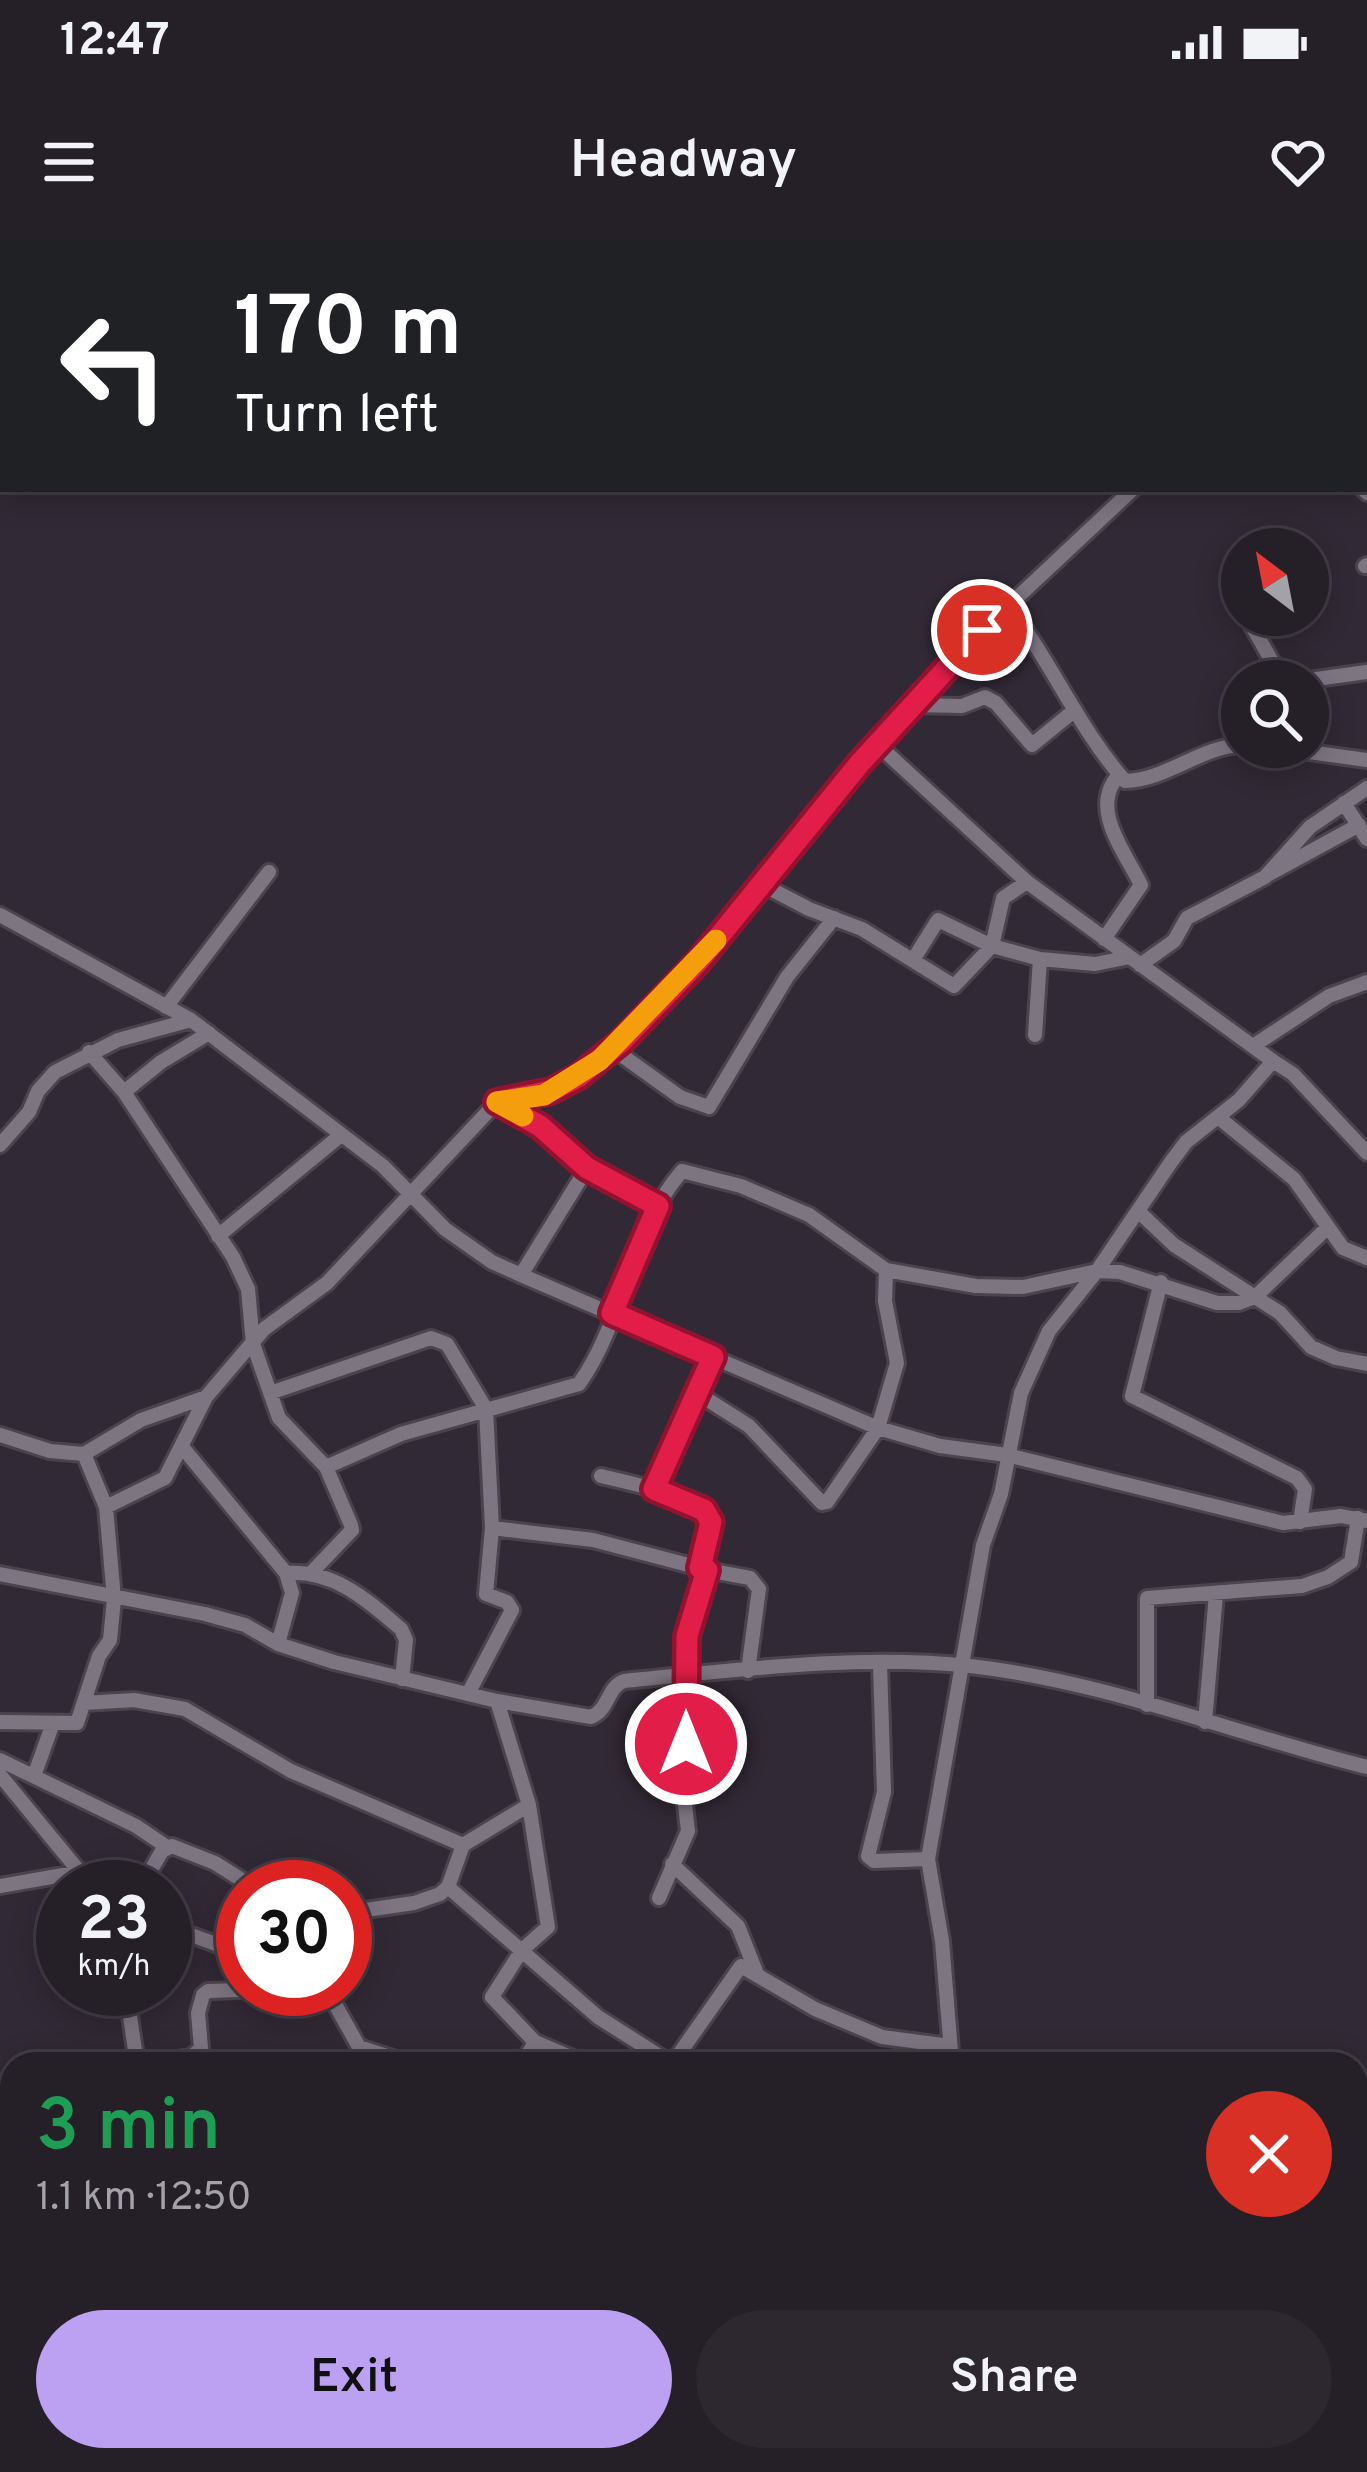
<!DOCTYPE html>
<meta charset="utf-8">
<style>
:root{--surface:#251f28;--page:#2d2730;--text:#f1f3f6;--muted:#a3a2a8;--line:#423d45;--accent:#bca0f2}
body{margin:0;font-family:Overpass,sans-serif;background:var(--page);color:var(--text);height:100vh;display:flex;flex-direction:column;font-size:45px;white-space:nowrap}
*{box-sizing:border-box;margin:0}
p{font-size:39px;color:var(--muted)}
.icon{flex:none;width:66px;height:66px;fill:none;stroke:currentColor;stroke-width:2;stroke-linecap:round;stroke-linejoin:round}
.map{position:relative;flex:1;overflow:hidden}
.sheet{position:absolute;left:0px;top:1812px;width:1368px;height:420px;display:flex;flex-direction:column;background:var(--surface);border-radius:36px 36px 0 0;box-shadow:0 6px 30px #0003,0 0 0 3px var(--line)}
.sheet>*{flex:none}
.banner{position:absolute;left:0px;top:0px;width:1368px;height:252px;box-shadow:0 6px 30px #0003,0 0 0 3px var(--line);background:#202124;color:#fff;overflow:hidden}
.needle{width:78px;rotate:328deg}
.buttons{position:absolute;left:1221px;top:288px;display:grid;gap:24px}
.buttons a{display:grid;place-items:center;width:108px;height:108px;border-radius:50%;background:var(--surface);box-shadow:0 6px 30px #0003,0 0 0 3px var(--line);font-size:60px}
.speed{position:absolute;left:36px;top:1620px;display:flex;gap:24px;font-size:60px;font-weight:700;text-align:center}
.speed>*{display:grid;place-content:center;width:156px;height:156px;border-radius:50%;background:var(--surface);box-shadow:0 6px 30px #0003,0 0 0 3px var(--line);line-height:1}
.speed small{font-size:30px;font-weight:400}
.speed .limit{border:18px solid #d22;background:#fff;color:#111}
.pin{position:absolute;display:grid;place-items:center;width:102px;height:102px;color:#fff;margin:-51px;border:6px solid #fff;border-radius:50%;box-shadow:0 3px 12px #0007}
.me{position:absolute;width:132px;margin:-66px;rotate:0deg;stroke-linejoin:round;filter:drop-shadow(0 0 9px #0008)}
.turn{display:flex;align-items:center;gap:42px;height:252px;padding:0 36px;font-size:54px}
.turn .icon{width:156px;height:156px;stroke-width:2.5}
.turn b{display:block;font-size:84px;line-height:102px}
.round{display:grid;place-items:center;flex:none;width:126px;height:126px;border-radius:63px;background:var(--page)}
.summary{display:flex;align-items:center;justify-content:space-between;height:204px;padding:0 36px}
h1{font-size:72px;font-weight:600;line-height:90px;color:#1e9e55}
.action{display:flex;gap:24px;margin-top:auto;padding:24px 36px}
.action a{flex:1;height:138px;border-radius:72px;background:var(--accent);color:#111;font-size:48px;font-weight:600;line-height:138px;text-align:center}
.action a+a{background:var(--page);color:var(--text)}
.status{display:flex;justify-content:space-between;align-items:center;height:84px;padding:0 60px;background:var(--surface);direction:ltr}
.status svg{height:33px;fill:currentColor}
header{display:flex;justify-content:space-between;align-items:center;height:156px;padding:0 36px;background:var(--surface);font-size:54px;font-weight:600}
.map>svg:first-child{display:block}
.lines{fill:none;stroke-linecap:round;stroke-linejoin:round}
.minor-casing{stroke:#4b444d;stroke-width:20}
.minor{stroke:#7e7583;stroke-width:14}
.route-casing{stroke:#92132f;stroke-width:30}
.route{stroke:#e11d48;stroke-width:21}
.slow{stroke:#f59e0b;stroke-width:21}
</style>
<div class="status"><b>12:47</b><svg viewBox="0 0 49 12"><path d="M0 12V9h3v3zM5 12V6h3v6zM10 12V3h3v9zM15 12V0h3v12zM26 1h20v11H26zM47 4h2v5h-2z"/></svg></div>
<header><svg class="icon" aria-label="menu" viewBox="0 0 24 24"><path d="M4 6h16M4 12h16M4 18h16"/></svg>Headway<svg class="icon" aria-label="heart" viewBox="0 0 24 24"><path d="M12 20l-8-8c-3-5 5-10 8-4 3-6 11-1 8 4z"/></svg></header>
<div class="map">
<svg width="1367" height="2232" viewBox="0 0 1367 2232">
<rect width="100%" height="100%" fill="#312935"/>
<g class="lines">
<defs>
<path id="minor" d="M1365 29 1367 28
M1365 85 1367 88
M1363 249 1367 253
M1365 326 1367 325
M1007 365C1051 420 1078 488 1125 541 1167 540 1201 506 1242 505
M1252 386 1283 441
M1302 441 1367 432
M913 465 962 466 985 457 996 463 1032 505 1075 470
M877 504 1027 642 1273 821 1239 860 1186 902 1171 922 1097 1031 1049 1091 1021 1153 1001 1254 983 1305 928 1619 942 1701 952 1824
M1273 507 1367 520
M1344 563 1367 599
M1269 634 1359 585
M763 645 809 669 862 689 954 746 992 706 1003 658 1027 642
M0 675 191 780 383 926 445 989 492 1022 521 1035 878 1188 940 1206 1007 1215 1283 1283 1341 1276 1367 1281
M1104 699 1141 645C1126 613 1088 568 1119 535
M913 720 938 680 992 706 1040 719
M1140 725 1174 701 1187 678 1265 637 1310 587 1367 548
M166 767 269 632
M1035 795 1040 719 1095 724 1130 717
M1253 806 1329 756 1367 742
M613 809 680 857 709 867 787 737 834 678
M89 812 124 852 233 1017 248 1049 253 1104 279 1178 326 1227 351 1285 352 1290 312 1332
M1273 821 1293 834 1367 913
M124 852 161 822 209 793
M497 862 540 886 587 928 658 966
M1218 877 1294 939 1343 1008 1367 1018
M0 905 29 872 38 851 55 832 118 800 191 780
M1138 971 1174 1005 1280 1073 1311 1107 1336 1118 1367 1124
M218 996 341 895
M521 1035 587 928
M1161 1042 1132 1156 1297 1238 1305 1249 1300 1282
M270 1153 431 1098 447 1104 486 1169 492 1288 486 1354 507 1362 512 1370 469 1452
M697 1153 749 1186 822 1263 827 1262 878 1188 897 1123 885 1061 886 1030
M0 1195 50 1211 84 1214 106 1267 114 1359 110 1400 99 1416 77 1483 0 1482
M183 1208 286 1333 292 1353 278 1404
M84 1214 141 1180 206 1157
M326 1227 401 1194 579 1144C625 1080 629 992 682 931L741 946 809 975 886 1030 976 1046 1023 1047 1097 1031 1120 1032 1217 1063H1239L1255 1057 1327 988
M601 1236C629 1243 700 1256 711 1282L700 1328 707 1330 685 1412 686 1504 681 1530 688 1591 659 1658
M654 1249 713 1117
M106 1267 165 1238 206 1157 264 1089 327 1043 497 862 552 851 578 837 623 801 699 721 860 523 956 415 1133 249
M492 1288 593 1300 700 1328
M707 1330 750 1338 759 1349 748 1431
M286 1333C334 1330 366 1359 401 1389L406 1400 402 1439
M0 1334 205 1374 245 1385 278 1404 334 1422 497 1461 591 1477C609 1470 607 1447 624 1441 737 1430 856 1414 970 1426 1105 1441 1235 1494 1367 1527
M880 1424 884 1552 868 1616 874 1621 928 1619
M84 1463 134 1460 185 1469 291 1531 463 1605
M1147 1465V1358L1302 1346 1328 1337 1351 1322 1358 1278
M1205 1482 1216 1354
M0 1520 136 1586 167 1607
M0 1535 92 1647
M34 1536 53 1483
M529 1565 548 1687 522 1710 492 1757 535 1802 587 1824
M672 1624 738 1686 757 1734
M0 1646 80 1632
M141 1647 162 1611 172 1606 215 1623 253 1647
M448 1647 598 1777 672 1824 741 1726 815 1769 882 1797 950 1806
M345 1673 414 1663 440 1654 448 1647 463 1605 529 1565 497 1461
M165 1680 183 1692 243 1714
M126 1749 137 1824
M321 1749 331 1757 359 1807 411 1824
M142 1824 192 1817
M184 1824 201 1808 198 1773 203 1755 208 1751 277 1749
M522 1824 535 1802
M0 1906 12 1915
M0 2075 12 2076
M77 2220 84 2232
M377 2220 383 2232
M789 2220 792 2232
M1347 2220 1367 2232
M884 2232 909 2220
M1266 2232 1276 2220"/>
</defs>
<use href="#minor" class="minor-casing"/>
<use href="#minor" class="minor"/>
</g>
<g class="lines">
<defs>
<path id="route" d="M686 1504 687 1396 707 1330 700 1328 711 1282 704 1270 654 1249 713 1117 612 1073 658 966 587 928 540 886 497 862 551 851 578 837 622 801 699 721 860 523 982 390"/>
</defs>
<use href="#route" class="route-casing"/>
<use href="#route" class="route"/>
<path class="slow" d="M523 876 497 862 544 855 600 820 716 700"/>
</g>
</svg>
<div class="buttons">
<a><svg class="needle" viewBox="-14 -14 28 28"><path d="M0-13l5 13h-10z" fill="#e53935"/><path d="M0 13l5-13h-10z" fill="#a3a2a8"/></svg></a>
<a><svg class="icon" aria-label="search" viewBox="0 0 24 24"><circle cx="10" cy="10" r="6"/><path d="M15 15l6 6"/></svg></a>
</div>
<div class="speed"><div>23<small>km/h</small></div><div class="limit">30</div></div>
<div class="pin" style="left:982px;top:390px;background:#d93025"><svg class="icon" aria-label="arrive" viewBox="0 0 24 24"><path d="M6 21V4h12l-3 4 3 4H6"/></svg></div>
<svg class="me" style="left:686px;top:1504px" viewBox="-20 -20 40 40"><circle r="17" fill="#e11d48" stroke="#fff" stroke-width="3"/><path d="M0-11L8 9 0 5-8 9z" fill="#fff"/></svg>
<div class="banner">
<div class="turn"><svg class="icon" aria-label="left" viewBox="0 0 24 24"><path d="M17 20v-9H6M10 6l-5 5 5 5"/></svg><div><b>170 m</b>Turn left</div></div>
</div>
<section class="sheet">
<div class="summary"><div><h1>3 min</h1><p>1.1 km · 12:50</p></div><a class="round" style="background:#d93025;color:#fff"><svg class="icon" aria-label="close" viewBox="0 0 24 24"><path d="M6 6l12 12M18 6L6 18"/></svg></a></div>
<div class="action"><a>Exit</a><a>Share</a></div>
</section>
</div>
